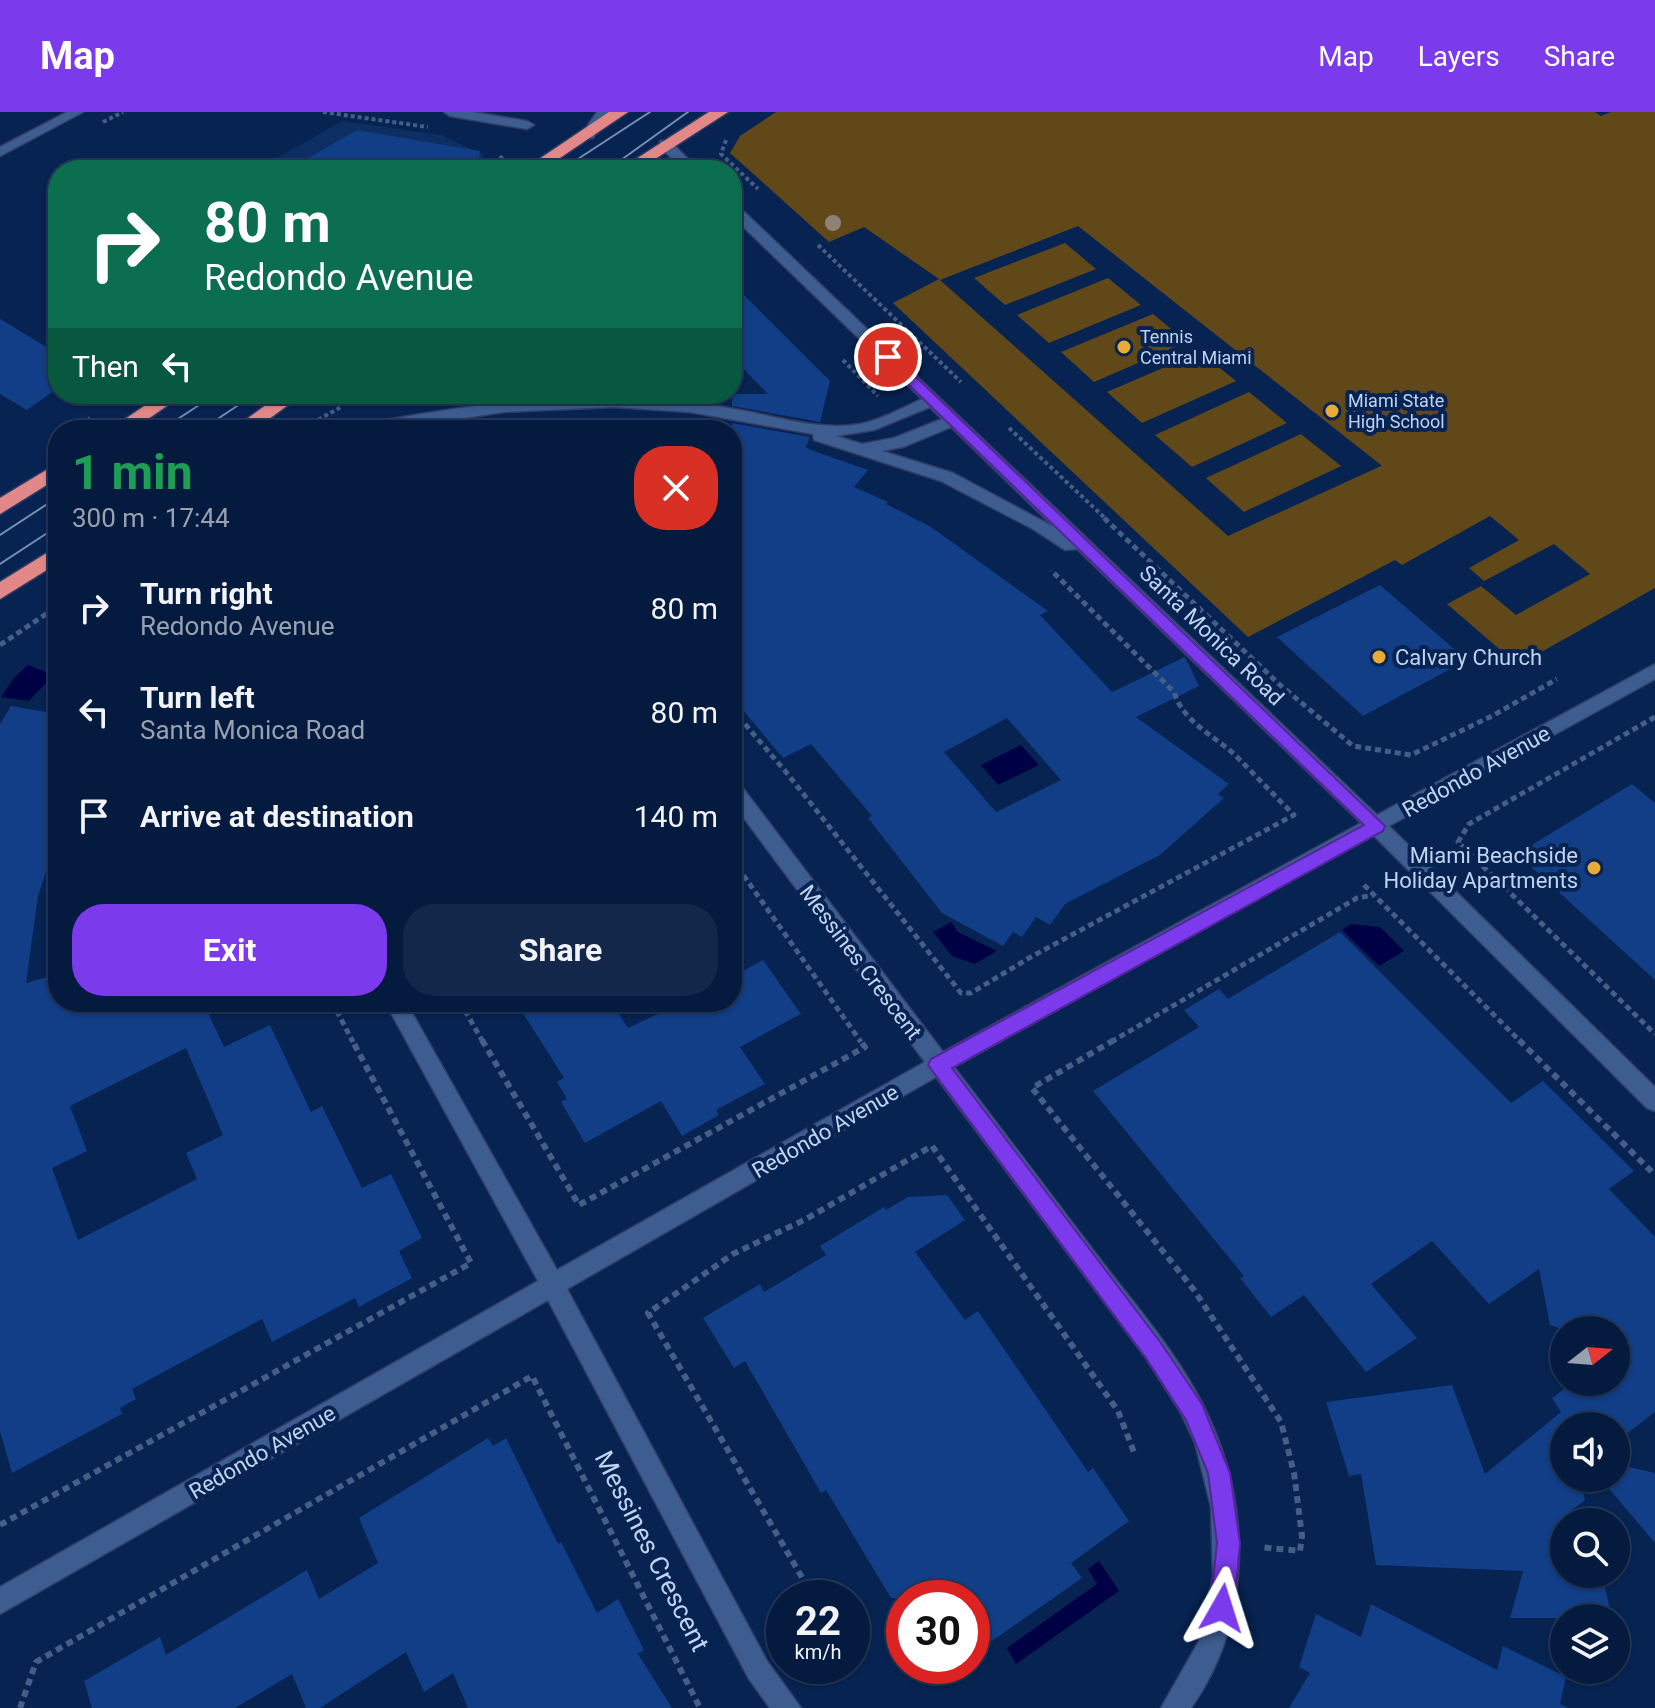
<!DOCTYPE html>
<meta charset="utf-8">
<style>
:root{--surface:#041a3e;--page:#122749;--text:#f1f3f6;--muted:#97a1b0;--line:#253858;--accent:#7c3aed}
body{margin:0;font-family:Roboto,sans-serif;background:var(--page);color:var(--text);height:100vh;display:flex;flex-direction:column;font-size:30px;white-space:nowrap}
*{box-sizing:border-box;margin:0}
p{font-size:26px;color:var(--muted)}
.icon{flex:none;width:44px;height:44px;fill:none;stroke:currentColor;stroke-width:2;stroke-linecap:round;stroke-linejoin:round}
.map{position:relative;flex:1;overflow:hidden}
.panel{position:absolute;left:48px;top:308px;width:694px;height:592px;display:flex;flex-direction:column;background:var(--surface);border-radius:32px;box-shadow:0 2px 6px #0004,0 0 0 2px var(--line)}
.panel>*{flex:none}
.top-card{position:absolute;left:48px;top:48px;width:694px;height:244px;border-radius:32px;box-shadow:0 2px 6px #0004,0 0 0 2px var(--line);background:#0b6e4f;color:#fff;overflow:hidden}
.needle{width:52px;rotate:73deg}
.controls{position:absolute;left:1550px;top:1204px;display:grid;gap:16px}
.controls a{display:grid;place-items:center;width:80px;height:80px;border-radius:50%;background:var(--surface);box-shadow:0 2px 6px #0004,0 0 0 2px var(--line);font-size:40px}
.speed{position:absolute;left:766px;top:1468px;display:flex;gap:16px;font-size:40px;font-weight:700;text-align:center}
.speed>*{display:grid;place-content:center;width:104px;height:104px;border-radius:50%;background:var(--surface);box-shadow:0 2px 6px #0004,0 0 0 2px var(--line);line-height:1}
.speed small{font-size:20px;font-weight:400}
.speed .limit{border:12px solid #d22;background:#fff;color:#111}
.pin{position:absolute;display:grid;place-items:center;width:68px;height:68px;color:#fff;margin:-34px;border:4px solid #fff;border-radius:50%;box-shadow:0 2px 8px #0007}
.me{position:absolute;width:88px;margin:-44px;rotate:6deg;stroke-linejoin:round;filter:drop-shadow(0 0 6px #0008)}
.turn{display:flex;align-items:center;gap:28px;height:168px;padding:0 24px;font-size:36px}
.turn .icon{width:104px;height:104px;stroke-width:2.5}
.turn b{display:block;font-size:56px;line-height:68px}
.then{display:flex;align-items:center;height:76px;padding:0 24px;background:#0003;gap:16px;font-size:30px}
.round{display:grid;place-items:center;flex:none;width:84px;height:84px;border-radius:32px;background:var(--page)}
.summary{display:flex;align-items:center;justify-content:space-between;height:136px;padding:0 24px}
h1{font-size:48px;font-weight:700;line-height:60px;color:#1e9e55}
.cta{display:flex;gap:16px;margin-top:auto;padding:16px 24px}
.cta a{flex:1;height:92px;border-radius:32px;background:var(--accent);color:#fff;font-size:32px;font-weight:700;line-height:92px;text-align:center}
.cta a+a{background:var(--page);color:var(--text)}
ul{padding:0;list-style:none}
li{display:flex;align-items:center;gap:24px;height:104px;padding:0 24px}
li div{flex:1}
li b{display:block;font-size:30px}
li em{font-style:normal}
header{display:flex;align-items:center;gap:48px;box-sizing:border-box;height:112px;padding:0 40px;background:var(--accent);color:#fff}
header strong{font-size:38px}
nav{display:flex;gap:44px;margin-inline-start:auto;font-size:28px}
.map>svg:first-child{display:block}
.built{fill:#0d2e63}
.green{fill:#614819;fill-rule:evenodd}
.water{fill:#000045}
.building{fill:#113e86;fill-rule:evenodd}
.lines{fill:none;stroke-linecap:round;stroke-linejoin:round}
.street-casing{stroke:#323d66;stroke-width:3}
.secondary-casing{stroke:#323d66;stroke-width:3}
.highway-casing{stroke:#323d66;stroke-width:3}
.path-far2{stroke:#445e87;stroke-width:4;stroke-dasharray:4 3;stroke-linecap:butt}
.path-far1{stroke:#445e87;stroke-width:5;stroke-dasharray:6 4;stroke-linecap:butt}
.path{stroke:#445e87;stroke-width:6;stroke-dasharray:7 5;stroke-linecap:butt}
.street{fill:#3d5d91;fill-rule:evenodd}
.secondary{fill:#3d5d91;fill-rule:evenodd}
.highway{fill:#e38888;fill-rule:evenodd}
.tram{stroke:#768db1;stroke-width:2}
.tree{fill:#8c8374}
.route{fill:#7c3aed;stroke:#51269a;stroke-width:2}
.poi-dot{fill:#e7ac37;stroke:#062352;stroke-width:3}
.labels{text-anchor:middle;stroke-width:8;stroke-linejoin:round;paint-order:stroke}
.far-poi-label{font-size:18px;fill:#c0d3f0;stroke:#062352;text-anchor:start}
.street-label{font-size:22px;fill:#c0d3f0;stroke:#062352}
.poi-label{font-size:22px;fill:#c0d3f0;stroke:#062352;text-anchor:start}
.near-street-label{font-size:26px;fill:#c0d3f0;stroke:#062352}
</style>
<header>
<strong>Map</strong>
<nav><a>Map</a><a>Layers</a><a>Share</a></nav>
</header>
<div class="map">
<svg width="1655" height="1596" viewBox="0 0 1655 1596">
<rect width="100%" height="100%" fill="#062352"/>
<path class="built" d="M342 9 441 23 484 43 482 48 467 58H256Z"/>
<path class="green" d="M776 0H1595L1601 4 1611 0H1655V476L1518 553 1447 492 1481 474 1516 503 1590 462 1554 432 1484 469 1469 456 1519 428 1490 404 1402 453 1395 448 1248 525 893 191 939 167 864 115 829 130 730 41 740 24ZM1078 114 1381 353V354L1228 424 940 168Z
M1065 131 1096 157 1005 193 974 166Z
M1108 166 1141 193 1049 231 1017 203Z
M1153 202 1187 230 1094 270 1061 240Z
M1200 240 1236 269 1142 311 1107 280Z
M1249 280 1287 311 1192 355 1155 323Z
M1301 322 1341 354 1244 400 1206 366Z"/>
<path class="water" d="M28 553 53 563 29 589 1 585 14 566Z
M1021 633 1039 653 998 673 981 653Z
M951 810 958 820 997 839 975 852 952 844 933 820Z
M1351 812 1380 815 1404 839 1379 854 1342 818Z
M1099 1449 1119 1479 1016 1552 1007 1536 1097 1472 1088 1457Z"/>
<path class="building" d="M357 18 480 39 478 58H287Z
M732 171 830 269 820 310 732 294V282H768L732 245Z
M0 207 58 242V276L27 298 0 282Z
M732 311 810 325 806 335 811 338 868 358 854 375 888 390 886 392 931 415 1048 499 1040 503 1112 580 1185 545 1199 574 1136 605 1229 672 1218 682 1224 686 1160 743 1065 792 1050 813 1036 805 1022 825 1013 820 1003 834 942 801 868 706 872 704 811 632 783 646 732 585ZM1007 606 1061 668 996 700 944 640Z
M1380 473 1467 548 1363 604 1277 525Z
M11 594 58 602V725L38 784 26 871 58 862V890H203L224 935 270 913 311 1000 322 994 362 1076 391 1062 422 1126 399 1139 412 1166 359 1195 355 1186 272 1230 262 1207 132 1277 136 1287 120 1296 122 1302 12 1361 0 1319V612ZM186 936 223 1023 186 1041 197 1067 78 1128 52 1056 87 1039 70 994Z
M1632 672 1655 691V868L1517 742Z
M1340 820 1511 991 1543 969 1634 1059 1609 1077 1655 1125V1300L1616 1330V1314H1564V1366H1580L1585 1388 1564 1404V1462H1602L1612 1506H1510L1523 1459 1376 1453 1361 1362 1349 1364 1326 1290 1452 1273 1485 1362 1561 1300 1552 1286 1573 1270H1616V1239L1619 1237 1616 1236V1218H1565L1550 1213 1539 1157 1489 1192 1432 1129 1371 1172 1417 1226 1366 1260 1304 1183 1271 1205 1240 1166 1244 1164 1093 979 1199 915 1184 898 1219 877 1228 887Z
M763 848 801 902 740 935 765 972 716 998 719 1003 682 1024 661 989 585 1031 561 990 567 987 557 970 564 966 516 890H611L628 916 683 890H732V865Z
M947 1083 965 1108 915 1140 965 1208 978 1199 1088 1360 1093 1356 1129 1409 1071 1451 1082 1466 972 1543V1486H891L826 1378 821 1381 745 1249 734 1256 703 1206 760 1172 764 1180 826 1143 820 1134 884 1095 886 1098 908 1085Z
M488 1326 493 1334 506 1326 558 1432 561 1430 597 1501 618 1487 644 1538 638 1542 672 1596H468L453 1561 424 1580 406 1540 320 1596H306L292 1562 235 1596H92L84 1569 160 1525 166 1543 307 1458 319 1487 378 1451 359 1406Z
M1616 1352 1655 1361V1431L1600 1366H1616Z
M1371 1492 1497 1558 1503 1534 1566 1565 1560 1592 1568 1596H1289L1310 1561 1299 1555 1316 1502 1361 1525Z"/>
<g class="lines">
<defs>
<path id="street" d="M67 0H83L0 44V35Z
M660 29H670L699 58H684L660 35Z
M732 92 737 93 1377 703 1655 552V567L1389 714 1655 975V999L1647 996 1373 723 954 955C1001 1016 1047 1077 1093 1138 1130 1187 1174 1236 1202 1291 1251 1387 1255 1506 1191 1596H1161L1199 1529 1213 1464 1211 1395 1195 1331 1181 1301 1146 1246 936 965 567 1177 767 1549 801 1596H770L749 1567 548 1188 0 1502V1475L538 1169 385 890H406L557 1158 925 950 732 690V669L739 671 943 940 1361 711 1077 437 1065 438 1033 417 941 369 814 328 813 322 690 300 613 295 504 300 386 318H351L359 313C443 297 527 284 613 285 655 285 698 290 740 298 778 305 820 319 860 312 881 308 902 296 922 287L732 104ZM930 295 942 307 894 326 862 332 836 324 874 318ZM951 315 1054 415 953 361 882 339 903 335Z"/>
<path id="secondary" d="M444 0H473L527 9 534 13 527 17 450 4Z
M597 0H609L593 26H583L581 23Z"/>
<path id="highway" d="M609 0H628L542 58H523Z
M709 0H728L638 58H619Z
M162 282H184L132 318H109Z
M281 282H303L254 318H232Z
M58 351V366L0 402V386Z
M58 434V451L0 487V470Z"/>
</defs>
<use href="#street" class="street-casing"/>
<use href="#secondary" class="secondary-casing"/>
<use href="#highway" class="highway-casing"/>
<path class="path-far2" d="M323 0 428 15
M103 10 123 0
M726 28 721 42 758 77
M482 58 505 43
M818 133 961 270
M843 248 878 284
M350 290 362 282
M1009 316 1107 408
M71 318 90 306
M300 318 341 295"/>
<path class="path-far1" d="M1104 406 1279 572 1353 634 1411 643 1492 604 1557 567
M0 533 58 494
M732 597 786 660 961 881H971L1029 846 1294 703C1274 683 1255 663 1235 643 1215 624 1183 610 1174 580L1051 458
M1655 605 1469 712 1458 730 1655 922
M732 747 861 930
M1364 773 1521 930
M332 890 353 930
M460 890 483 930
M1111 930 1357 786 1374 783"/>
<path class="path" d="M482 928 579 1093 865 935 860 928
M1114 928 1032 976 1194 1178 1281 1310 1294 1361 1302 1424 1300 1439 1260 1435
M1519 928 1655 1063
M0 1413 471 1151 352 928
M814 1486 648 1201 733 1142 806 1107 932 1034 1118 1299 1135 1343
M20 1596 36 1550 532 1264 700 1596"/>
<use href="#street" class="street"/>
<use href="#secondary" class="secondary"/>
<use href="#highway" class="highway"/>
<path class="tram" d="M561 58 650 0
M607 58 688 0
M161 318 216 282
M201 318 255 282
M0 423 58 385
M0 452 58 414"/>
</g>
<circle class="tree" cx="833" cy="111" r="8"/>
<path class="route" d="M888 241 892 242 1385 714 1383 719 952 956 1161 1231 1202 1292 1230 1361 1240 1431 1234 1496 1230 1504 1222 1508 1214 1504 1210 1496 1217 1431 1208 1361 1186 1308 1146 1246 928 953 931 947 1364 713 883 248 881 245Z"/>
<g class="poi-dot">
<circle cx="1124" cy="235" r="8"/>
<circle cx="1332" cy="299" r="8"/>
<circle cx="1379" cy="545" r="8"/>
<circle cx="1594" cy="756" r="8"/>
</g>
<g class="labels">
<g class="far-poi-label">
<text x="1140" y="231">Tennis<tspan x="1140" dy="21">Central Miami</tspan></text>
<text x="1348" y="295">Miami State<tspan x="1348" dy="21">High School</tspan></text>
</g>
<g class="street-label">
<text transform="translate(1212 523) rotate(44)" y="8">Santa Monica Road</text>
<text transform="translate(1476 659) rotate(-29)" y="8">Redondo Avenue</text>
<text transform="translate(861 850) rotate(53)" y="8">Messines Crescent</text>
<text transform="translate(825 1019) rotate(-30)" y="8">Redondo Avenue</text>
<text transform="translate(262 1340) rotate(-30)" y="8">Redondo Avenue</text>
</g>
<g class="poi-label">
<text x="1395" y="553">Calvary Church</text>
<text x="1578" y="751" text-anchor="end">Miami Beachside<tspan x="1578" dy="25">Holiday Apartments</tspan></text>
</g>
<g class="near-street-label">
<text transform="translate(652 1439) rotate(63)" y="9">Messines Crescent</text>
</g>
</g>
</svg>
<div class="controls">
<a><svg class="needle" viewBox="-14 -14 28 28"><path d="M0-13l5 13h-10z" fill="#e53935"/><path d="M0 13l5-13h-10z" fill="#97a1b0"/></svg></a>
<a><svg class="icon" aria-label="sound" viewBox="0 0 24 24"><path d="M4 9h4l5-4v14l-5-4H4zM17 9q2 3 0 6"/></svg></a>
<a><svg class="icon" aria-label="search" viewBox="0 0 24 24"><circle cx="10" cy="10" r="6"/><path d="M15 15l6 6"/></svg></a>
<a><svg class="icon" aria-label="layers" viewBox="0 0 24 24"><path d="M12 4l9 5-9 5-9-5zM3 14l9 5 9-5"/></svg></a>
</div>
<div class="speed"><div>22<small>km/h</small></div><div class="limit">30</div></div>
<div class="pin" style="left:888px;top:245px;background:#d93025"><svg class="icon" aria-label="arrive" viewBox="0 0 24 24"><path d="M6 21V4h12l-3 4 3 4H6"/></svg></div>
<svg class="me" style="left:1222px;top:1496px" viewBox="-20 -20 40 40"><path d="M0-17L14 15 0 8-14 15z" fill="#7c3aed" stroke="#fff" stroke-width="4"/></svg>
<div class="top-card">
<div class="turn"><svg class="icon" aria-label="right" viewBox="0 0 24 24"><path d="M7 20v-9h11M14 6l5 5-5 5"/></svg><div><b>80 m</b>Redondo Avenue</div></div>
<div class="then">Then<svg class="icon" aria-label="left" viewBox="0 0 24 24"><path d="M17 20v-9H6M10 6l-5 5 5 5"/></svg></div>
</div>
<section class="panel">
<div class="summary"><div><h1>1 min</h1><p>300 m · 17:44</p></div><a class="round" style="background:#d93025;color:#fff"><svg class="icon" aria-label="close" viewBox="0 0 24 24"><path d="M6 6l12 12M18 6L6 18"/></svg></a></div>
<ul>
<li><svg class="icon" aria-label="right" viewBox="0 0 24 24"><path d="M7 20v-9h11M14 6l5 5-5 5"/></svg><div><b>Turn right</b><p>Redondo Avenue</p></div><em>80 m</em></li>
<li><svg class="icon" aria-label="left" viewBox="0 0 24 24"><path d="M17 20v-9H6M10 6l-5 5 5 5"/></svg><div><b>Turn left</b><p>Santa Monica Road</p></div><em>80 m</em></li>
<li><svg class="icon" aria-label="arrive" viewBox="0 0 24 24"><path d="M6 21V4h12l-3 4 3 4H6"/></svg><div><b>Arrive at destination</b></div><em>140 m</em></li>
</ul>
<div class="cta"><a>Exit</a><a>Share</a></div>
</section>
</div>
